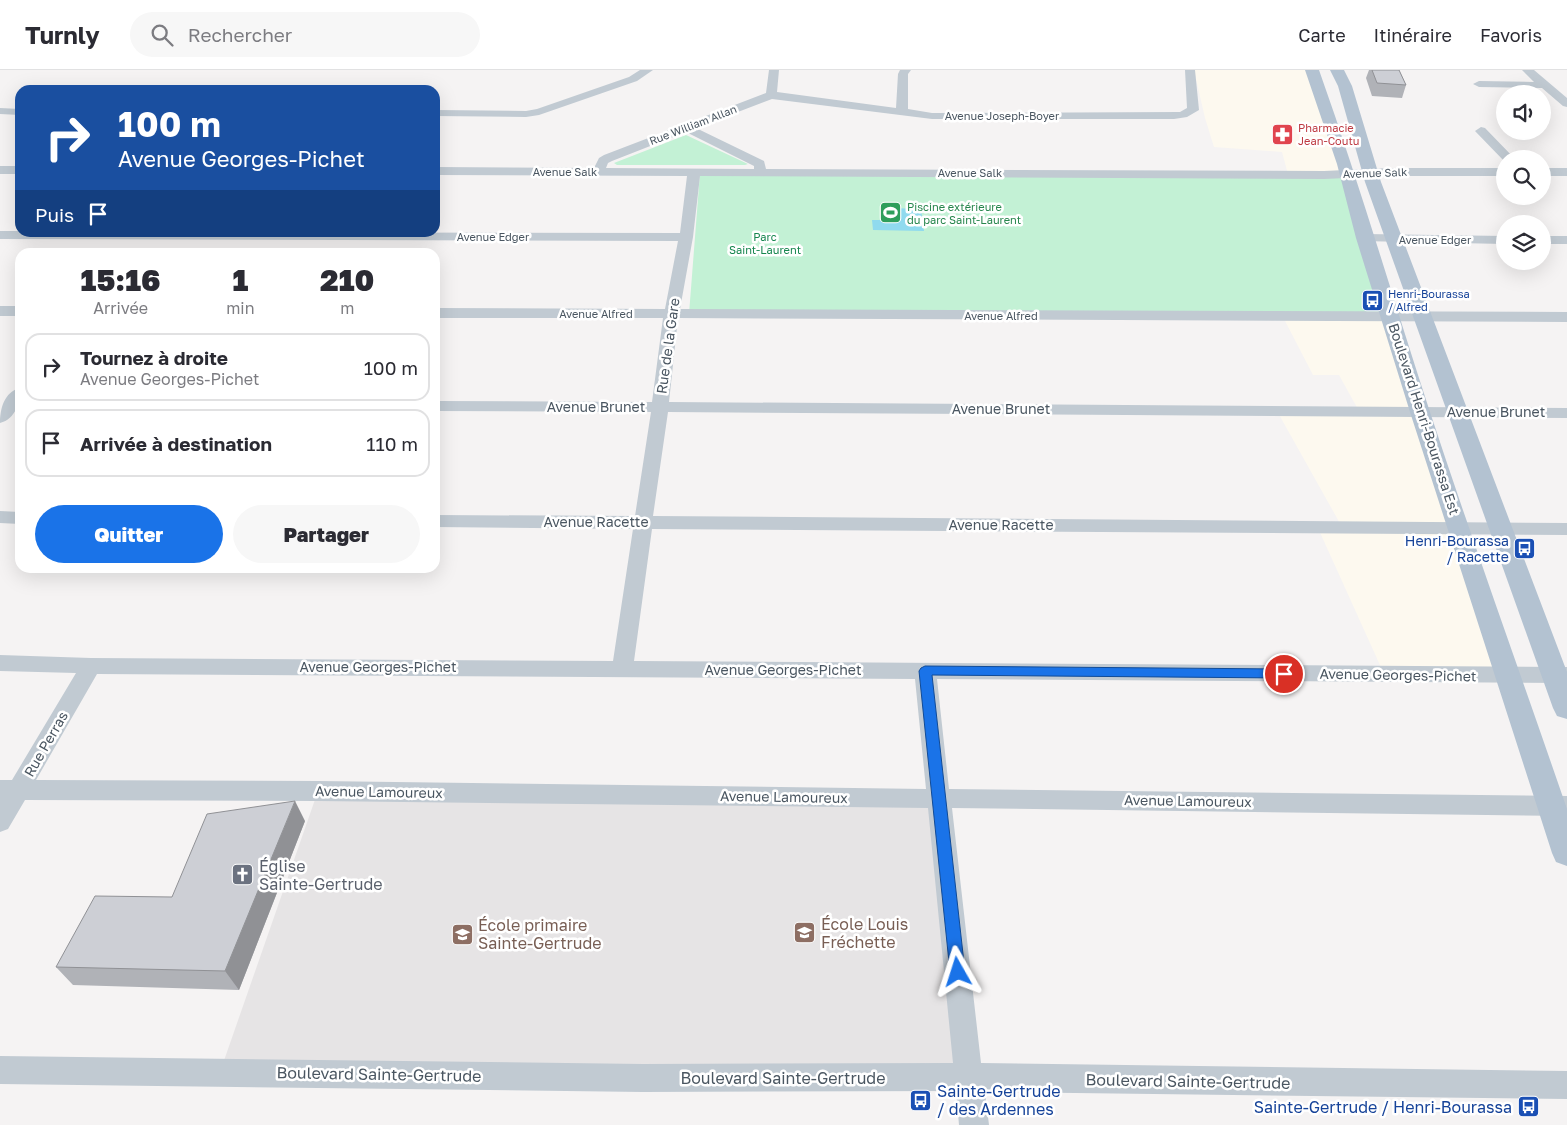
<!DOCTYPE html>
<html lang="fr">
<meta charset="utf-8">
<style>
:root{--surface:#fff;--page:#f7f7f7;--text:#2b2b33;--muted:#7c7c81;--line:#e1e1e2;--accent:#1a73e8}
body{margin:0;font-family:"Golos Text",sans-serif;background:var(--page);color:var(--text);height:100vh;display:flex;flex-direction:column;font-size:19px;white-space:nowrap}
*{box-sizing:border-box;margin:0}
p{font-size:16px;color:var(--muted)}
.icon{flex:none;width:28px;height:28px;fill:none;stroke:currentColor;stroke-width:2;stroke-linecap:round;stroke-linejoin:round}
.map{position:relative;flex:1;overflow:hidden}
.details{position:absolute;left:15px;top:178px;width:425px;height:325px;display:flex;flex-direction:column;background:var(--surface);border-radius:15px;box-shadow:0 5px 20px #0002}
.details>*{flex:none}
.banner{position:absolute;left:15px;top:15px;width:425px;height:152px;border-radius:15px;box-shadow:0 5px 20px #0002;background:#1a4fa0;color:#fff;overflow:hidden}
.buttons{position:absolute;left:1496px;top:15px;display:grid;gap:10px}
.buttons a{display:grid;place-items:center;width:55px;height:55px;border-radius:50%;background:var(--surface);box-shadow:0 5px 20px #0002;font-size:25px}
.pin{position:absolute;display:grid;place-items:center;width:42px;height:42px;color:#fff;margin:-21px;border:2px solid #fff;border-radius:50%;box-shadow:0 1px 5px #0007}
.me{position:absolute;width:55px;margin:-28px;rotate:354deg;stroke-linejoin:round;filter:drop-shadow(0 0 4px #0008)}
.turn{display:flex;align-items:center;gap:18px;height:105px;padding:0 20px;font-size:22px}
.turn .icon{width:65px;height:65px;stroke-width:2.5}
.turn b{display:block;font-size:35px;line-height:42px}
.then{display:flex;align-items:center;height:48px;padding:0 20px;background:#0003;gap:10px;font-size:19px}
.eta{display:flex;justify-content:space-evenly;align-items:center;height:85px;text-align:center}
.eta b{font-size:30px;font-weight:800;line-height:35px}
.action{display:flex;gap:10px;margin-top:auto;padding:10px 20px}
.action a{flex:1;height:58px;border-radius:30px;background:var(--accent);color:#fff;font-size:20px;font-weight:800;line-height:58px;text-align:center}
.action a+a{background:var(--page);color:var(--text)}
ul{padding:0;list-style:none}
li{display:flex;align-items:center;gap:15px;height:68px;margin:0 10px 8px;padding:0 10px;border:2px solid var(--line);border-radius:15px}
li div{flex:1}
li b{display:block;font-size:19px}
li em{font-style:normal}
header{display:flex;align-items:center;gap:30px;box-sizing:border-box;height:70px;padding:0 25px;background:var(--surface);border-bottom:1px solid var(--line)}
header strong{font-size:24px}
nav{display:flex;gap:28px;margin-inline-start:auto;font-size:18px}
.search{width:350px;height:45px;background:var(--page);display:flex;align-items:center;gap:12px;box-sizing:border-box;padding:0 18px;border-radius:28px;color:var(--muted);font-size:19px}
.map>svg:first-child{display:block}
.commercial{fill:#fdf9ef}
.education{fill:#e6e4e5}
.green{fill:#c3f1d5}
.water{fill:#90daee}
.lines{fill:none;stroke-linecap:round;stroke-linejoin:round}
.minor{fill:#c1cad2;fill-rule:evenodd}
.major{fill:#b3c2d1;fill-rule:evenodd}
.wall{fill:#b0b2b7}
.shaded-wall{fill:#909195}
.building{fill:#cdcfd5;stroke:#909195}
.route{fill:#1a73e8;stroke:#114b97}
.labels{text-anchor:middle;stroke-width:5;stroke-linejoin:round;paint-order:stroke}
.far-street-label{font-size:11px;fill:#4a5661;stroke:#fff}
.far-health-label{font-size:11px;fill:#be3a42;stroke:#fff;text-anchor:start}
.far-leisure-label{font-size:11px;fill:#27864d;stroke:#fff;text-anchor:start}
.far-park-label{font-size:11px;fill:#17864f;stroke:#fff}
.far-transit-label{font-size:11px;fill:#164399;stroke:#fff;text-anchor:start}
.street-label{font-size:14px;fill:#4a5661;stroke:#fff}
.transit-label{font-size:14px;fill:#164399;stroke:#fff;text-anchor:end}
.near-worship-label{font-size:16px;fill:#5b616d;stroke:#fff;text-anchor:start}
.near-education-label{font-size:16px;fill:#785e54;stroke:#fff;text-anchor:start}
.near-street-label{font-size:16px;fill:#4a5661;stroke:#fff}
.near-transit-label{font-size:16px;fill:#164399;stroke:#fff;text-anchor:start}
</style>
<header>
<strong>Turnly</strong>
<div class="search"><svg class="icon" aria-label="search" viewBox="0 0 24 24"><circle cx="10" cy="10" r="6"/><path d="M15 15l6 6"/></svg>Rechercher</div>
<nav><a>Carte</a><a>Itinéraire</a><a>Favoris</a></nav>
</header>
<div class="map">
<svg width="1567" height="1055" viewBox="0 0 1567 1055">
<rect width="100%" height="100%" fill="#f5f3f3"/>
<path class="commercial" d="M1194 0H1311L1347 103 1289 108 1282 82 1214 77 1205 48Z
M1283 247 1390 248 1509 605 1384 604 1318 458 1342 457 1277 341H1359L1339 305H1313Z"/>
<path class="education" d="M318 721 939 729 969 1008 220 1002Z"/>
<path class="green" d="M686 65 748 94 745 95H617L614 93Z
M700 103 1348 107 1392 245 689 244Z"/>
<path class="water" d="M892 138 921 139 924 161 873 160 872 150H893Z"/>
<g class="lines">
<path class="minor" d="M640 0H653L637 11 539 45 526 47 435 46V40L526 41 537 39 629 7Z
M769 0H779L777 22 896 38 898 4 900 0H911L908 4V39L932 43 1180 42 1187 38 1185 0H1195L1199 40 1187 47 1174 49H932L772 29 696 58 764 91 766 99 1324 101 1390 98H1505V106H1390L1324 109 700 106 693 167 680 239 1567 242V252L678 248 669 332 1567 338V348L668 342 653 446 1567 453V465L652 459 634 591 1567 597V613L937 609 949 719 1567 726V746L952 738 981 993 1567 1001V1029L985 1022 989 1055H959L956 1021 643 1022 0 1014V986L643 994 953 993 928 738 318 731 25 730 8 759 0 762V710H12L76 603 0 601V585L91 588 613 591 633 459 435 457V445L635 446 651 342 435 341V331L652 332 663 248H435V238L665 239 678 171 0 169V161H20V162L680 163 687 106 435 105V97L594 98 599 88 604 85 766 23ZM686 62 754 96V99L606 98 608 93 612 91ZM97 604 915 609 926 719 318 711 36 710Z
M1522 0H1534L1567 28V37L1563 36 1542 18 1479 17 1473 14 1479 11 1534 12Z
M0 38 20 39V45L0 44Z
M1481 57 1485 58 1515 89H1505V92L1475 61Z
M0 96H20V104H0Z
M1542 98H1567V106H1542Z
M1365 164 1505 166V174L1360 171 1358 168 1360 165Z
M1542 166H1567V174H1542Z
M0 236H20V246H0Z
M20 318C20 332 16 349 0 353 0 339 4 322 20 318Z
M0 441 20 442V454L0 453Z"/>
<path class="major" d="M1305 0H1319C1359 112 1392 226 1429 339 1473 473 1521 605 1567 739V796L1556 792 1552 783 1410 342 1356 168 1337 94Z
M1330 0H1344L1352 16 1381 112 1567 602V649L1557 646 1553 638 1365 112 1338 16Z"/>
</g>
<path class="wall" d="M1369 0H1399L1406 15 1402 28 1372 26 1366 8Z
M305 751 239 920 73 915 56 897 172 827Z"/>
<path class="shaded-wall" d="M295 731 305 751 239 920 225 901Z"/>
<path class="building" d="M1372 0H1399L1406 15 1377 13Z
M295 731 225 901 56 897 95 826 172 827 207 744Z"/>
<path class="route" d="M925 596 1284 599 1288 600 1290 604 1288 607 1284 608 932 605 965 902 963 907 958 909 952 907 950 902 919 601 921 598Z"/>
<defs>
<symbol id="pharmacy-square" viewBox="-11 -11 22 22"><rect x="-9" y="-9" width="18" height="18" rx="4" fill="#e0444e" stroke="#fff"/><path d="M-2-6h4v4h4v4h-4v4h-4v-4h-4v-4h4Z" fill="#fff"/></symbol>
<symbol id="stadium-square" viewBox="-11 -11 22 22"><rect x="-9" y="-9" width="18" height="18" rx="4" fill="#2e9e5b" stroke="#fff"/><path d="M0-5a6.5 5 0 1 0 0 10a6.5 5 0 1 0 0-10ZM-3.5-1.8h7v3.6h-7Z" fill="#fff"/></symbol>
<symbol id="bus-square" viewBox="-11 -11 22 22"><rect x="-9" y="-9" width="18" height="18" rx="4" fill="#1a4fb4" stroke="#fff"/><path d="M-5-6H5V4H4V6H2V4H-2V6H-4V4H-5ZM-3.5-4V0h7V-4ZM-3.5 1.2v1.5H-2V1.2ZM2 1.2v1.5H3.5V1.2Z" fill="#fff"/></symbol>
<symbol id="church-square" viewBox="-11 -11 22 22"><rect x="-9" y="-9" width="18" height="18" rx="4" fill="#6b7280" stroke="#fff"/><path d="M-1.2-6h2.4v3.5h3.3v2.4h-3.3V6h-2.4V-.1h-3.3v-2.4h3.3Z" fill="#fff"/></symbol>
<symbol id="school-square" viewBox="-11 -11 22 22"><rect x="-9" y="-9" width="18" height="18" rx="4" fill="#8d6e63" stroke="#fff"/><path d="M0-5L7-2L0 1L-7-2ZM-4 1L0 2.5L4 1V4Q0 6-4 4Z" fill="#fff"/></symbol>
</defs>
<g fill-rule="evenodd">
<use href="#pharmacy-square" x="1270" y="52" width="25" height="25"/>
<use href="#stadium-square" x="878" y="130" width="25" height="25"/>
<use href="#bus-square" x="1360" y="218" width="25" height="25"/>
<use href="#bus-square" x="1512" y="466" width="25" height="25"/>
<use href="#church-square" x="230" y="792" width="25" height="25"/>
<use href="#school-square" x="792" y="850" width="25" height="25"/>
<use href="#school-square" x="450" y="852" width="25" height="25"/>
<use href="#bus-square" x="908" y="1018" width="25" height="25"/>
<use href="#bus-square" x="1516" y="1024" width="25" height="25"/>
</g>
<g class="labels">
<g class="far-street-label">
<text x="1002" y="50">Avenue Joseph-Boyer</text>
<text transform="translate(693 55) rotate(-21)" y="4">Rue William Allan</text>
<text x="565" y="106">Avenue Salk</text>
<text x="970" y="107">Avenue Salk</text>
<text transform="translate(1375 103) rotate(-2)" y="4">Avenue Salk</text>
<text x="493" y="171">Avenue Edger</text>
<text x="1435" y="174">Avenue Edger</text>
<text x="596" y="248">Avenue Alfred</text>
<text x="1001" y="250">Avenue Alfred</text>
</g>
<g class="far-health-label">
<text x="1298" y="62">Pharmacie<tspan x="1298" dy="13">Jean-Coutu</tspan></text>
</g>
<g class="far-leisure-label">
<text x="907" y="141">Piscine extérieure<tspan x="907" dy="13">du parc Saint-Laurent</tspan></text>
</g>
<g class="far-park-label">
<text x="765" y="171">Parc<tspan x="765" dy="13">Saint-Laurent</tspan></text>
</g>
<g class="far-transit-label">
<text x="1388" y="228">Henri-Bourassa<tspan x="1388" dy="13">/ Alfred</tspan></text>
</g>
<g class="street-label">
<text transform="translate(668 276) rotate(-82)" y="5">Rue de la Gare</text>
<text x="596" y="342">Avenue Brunet</text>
<text x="1001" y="344">Avenue Brunet</text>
<text x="1496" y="347">Avenue Brunet</text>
<text transform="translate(1424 349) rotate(72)" y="5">Boulevard Henri-Bourassa Est</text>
<text x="596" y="457">Avenue Racette</text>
<text x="1001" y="460">Avenue Racette</text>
<text x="378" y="602">Avenue Georges-Pichet</text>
<text x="783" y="605">Avenue Georges-Pichet</text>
<text transform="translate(1398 605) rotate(1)" y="5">Avenue Georges-Pichet</text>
<text transform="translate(46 674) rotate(-60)" y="5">Rue Perras</text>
<text transform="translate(379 722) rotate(1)" y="5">Avenue Lamoureux</text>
<text transform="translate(784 727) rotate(1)" y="5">Avenue Lamoureux</text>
<text transform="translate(1188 731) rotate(1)" y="5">Avenue Lamoureux</text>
</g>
<g class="transit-label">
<text x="1509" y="476">Henri-Bourassa<tspan x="1509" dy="16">/ Racette</tspan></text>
</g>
<g class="near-worship-label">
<text x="259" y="802">Église<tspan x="259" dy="18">Sainte-Gertrude</tspan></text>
</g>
<g class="near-education-label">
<text x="821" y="860">École Louis<tspan x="821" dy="18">Fréchette</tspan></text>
<text x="478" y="861">École primaire<tspan x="478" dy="18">Sainte-Gertrude</tspan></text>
</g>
<g class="near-street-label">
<text transform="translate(379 1004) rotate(1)" y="6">Boulevard Sainte-Gertrude</text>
<text x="783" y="1014">Boulevard Sainte-Gertrude</text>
<text transform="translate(1188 1011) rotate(1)" y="6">Boulevard Sainte-Gertrude</text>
</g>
<g class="near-transit-label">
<text x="937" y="1027">Sainte-Gertrude<tspan x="937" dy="18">/ des Ardennes</tspan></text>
<text x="1512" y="1043" text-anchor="end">Sainte-Gertrude / Henri-Bourassa</text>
</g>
</g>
</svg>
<div class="buttons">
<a><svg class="icon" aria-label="sound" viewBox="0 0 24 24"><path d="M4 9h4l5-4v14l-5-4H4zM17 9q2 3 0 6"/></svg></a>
<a><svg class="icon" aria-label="search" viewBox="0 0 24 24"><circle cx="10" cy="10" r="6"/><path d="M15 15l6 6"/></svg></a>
<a><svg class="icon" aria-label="layers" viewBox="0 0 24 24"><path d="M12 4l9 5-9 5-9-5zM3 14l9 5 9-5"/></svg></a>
</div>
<div class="pin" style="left:1284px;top:604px;background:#d93025"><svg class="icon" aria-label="arrive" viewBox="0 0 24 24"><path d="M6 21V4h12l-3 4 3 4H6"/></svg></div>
<svg class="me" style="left:958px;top:902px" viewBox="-20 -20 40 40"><path d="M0-17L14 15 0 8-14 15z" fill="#1a73e8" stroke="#fff" stroke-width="4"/></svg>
<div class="banner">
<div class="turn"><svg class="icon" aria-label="right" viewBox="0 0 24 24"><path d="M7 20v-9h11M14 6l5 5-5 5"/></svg><div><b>100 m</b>Avenue Georges-Pichet</div></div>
<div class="then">Puis<svg class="icon" aria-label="arrive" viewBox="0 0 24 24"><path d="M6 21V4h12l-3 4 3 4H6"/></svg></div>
</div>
<section class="details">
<div class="eta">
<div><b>15:16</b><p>Arrivée</p></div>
<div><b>1</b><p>min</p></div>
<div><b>210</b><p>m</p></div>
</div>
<ul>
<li><svg class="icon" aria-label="right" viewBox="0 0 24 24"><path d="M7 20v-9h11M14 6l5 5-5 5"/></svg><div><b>Tournez à droite</b><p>Avenue Georges-Pichet</p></div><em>100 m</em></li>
<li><svg class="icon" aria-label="arrive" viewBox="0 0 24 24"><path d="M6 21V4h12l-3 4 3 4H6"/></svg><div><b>Arrivée à destination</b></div><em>110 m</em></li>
</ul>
<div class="action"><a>Quitter</a><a>Partager</a></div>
</section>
</div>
